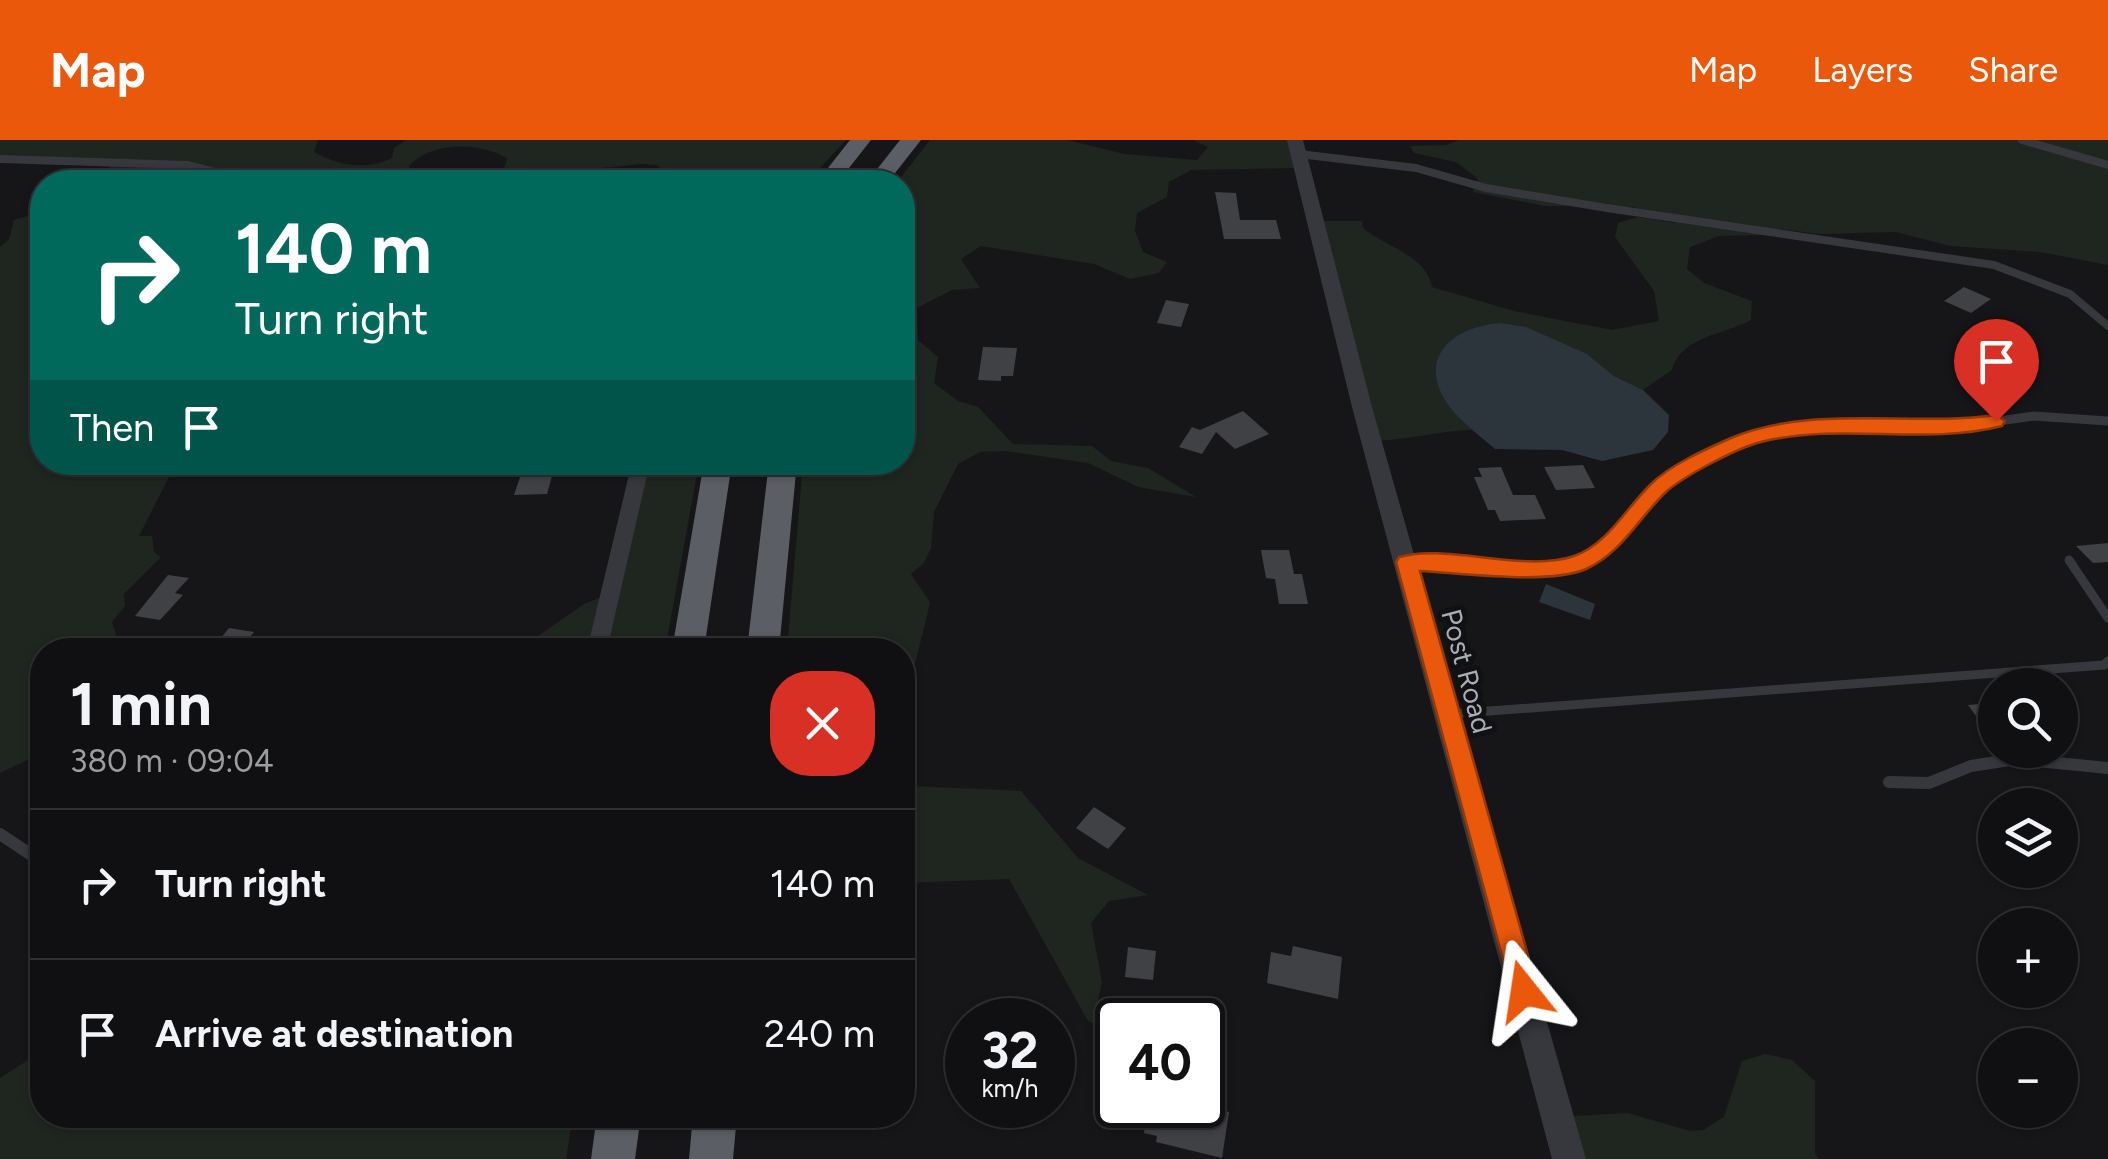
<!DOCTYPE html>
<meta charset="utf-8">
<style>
:root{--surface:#101012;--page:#1e1e20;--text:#f1f3f6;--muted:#9c9d9f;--line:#303032;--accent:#ea580c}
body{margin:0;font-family:Figtree,sans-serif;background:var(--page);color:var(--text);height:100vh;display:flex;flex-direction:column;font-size:38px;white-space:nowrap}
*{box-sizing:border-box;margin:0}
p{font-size:32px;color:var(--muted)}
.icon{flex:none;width:55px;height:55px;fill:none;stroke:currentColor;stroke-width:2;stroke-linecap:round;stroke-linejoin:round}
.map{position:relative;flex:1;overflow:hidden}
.side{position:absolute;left:30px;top:498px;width:885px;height:490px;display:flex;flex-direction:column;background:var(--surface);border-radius:40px;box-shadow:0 2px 8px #0004,0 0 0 2px var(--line)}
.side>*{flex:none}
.banner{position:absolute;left:30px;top:30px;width:885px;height:305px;border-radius:40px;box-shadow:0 2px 8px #0004,0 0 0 2px var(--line);background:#00695c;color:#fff;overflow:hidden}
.buttons{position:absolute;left:1978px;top:528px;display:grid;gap:20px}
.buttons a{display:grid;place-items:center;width:100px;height:100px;border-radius:50%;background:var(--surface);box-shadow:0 2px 8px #0004,0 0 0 2px var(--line);font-size:50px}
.speed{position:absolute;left:945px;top:858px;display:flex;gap:20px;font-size:50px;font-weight:700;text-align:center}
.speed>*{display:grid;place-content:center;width:130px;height:130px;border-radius:50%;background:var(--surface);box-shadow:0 2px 8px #0004,0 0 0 2px var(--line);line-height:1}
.speed small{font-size:25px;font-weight:400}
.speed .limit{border:5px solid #111;border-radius:15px;background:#fff;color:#111}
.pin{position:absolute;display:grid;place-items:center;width:85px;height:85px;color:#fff;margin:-102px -42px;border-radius:50% 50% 50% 0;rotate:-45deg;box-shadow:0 0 10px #0007}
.pin .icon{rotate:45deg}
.me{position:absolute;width:110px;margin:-55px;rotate:345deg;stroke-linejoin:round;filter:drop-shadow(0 0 8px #0008)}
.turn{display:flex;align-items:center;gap:35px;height:210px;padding:0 40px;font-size:45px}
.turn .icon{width:130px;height:130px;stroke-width:2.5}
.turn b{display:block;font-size:70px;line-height:85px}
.then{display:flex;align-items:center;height:95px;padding:0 40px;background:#0003;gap:20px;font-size:38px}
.round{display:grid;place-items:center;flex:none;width:105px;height:105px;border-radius:40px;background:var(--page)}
.overview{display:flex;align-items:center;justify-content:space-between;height:170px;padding:0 40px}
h1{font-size:60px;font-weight:700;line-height:75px}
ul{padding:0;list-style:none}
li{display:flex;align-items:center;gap:30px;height:150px;padding:0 40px;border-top:2px solid var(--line)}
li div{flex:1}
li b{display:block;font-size:38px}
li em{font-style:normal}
header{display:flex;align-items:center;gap:60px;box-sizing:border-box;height:140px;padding:0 50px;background:var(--accent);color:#fff}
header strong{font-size:48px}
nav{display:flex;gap:55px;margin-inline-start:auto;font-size:35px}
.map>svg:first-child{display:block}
.green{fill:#1e261f}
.water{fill:#2c353c}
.building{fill:#404145}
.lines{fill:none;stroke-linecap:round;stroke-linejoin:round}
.service-far2{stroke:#37383d;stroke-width:8}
.service-far1{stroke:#37383d;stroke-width:9}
.service{stroke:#37383d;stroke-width:12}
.minor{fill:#37383d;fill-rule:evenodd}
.tertiary{fill:#37383d;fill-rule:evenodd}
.trunk{fill:#5b5e65;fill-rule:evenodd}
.route{fill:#ea580c;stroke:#983908;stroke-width:2.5}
.labels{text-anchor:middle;stroke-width:10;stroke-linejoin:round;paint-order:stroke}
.street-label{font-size:28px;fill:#a8adb8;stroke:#111113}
</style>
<header>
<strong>Map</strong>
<nav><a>Map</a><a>Layers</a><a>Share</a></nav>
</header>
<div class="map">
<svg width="2108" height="1019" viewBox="0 0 2108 1019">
<rect width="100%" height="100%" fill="#161618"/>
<path class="green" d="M0 0H318L314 12C337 25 366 31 392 18L394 8 406 0H846L807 42H681L656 25 642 24 603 28 564 42H478C492 40 506 33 507 18 479 2 432 1 409 26L414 42H101L113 21 0 18Z
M930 0H1067L1125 14 1197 20 1208 7 1193 0H1294L1298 28 1191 30 1169 42 1167 57 1137 73 1135 91 1143 112 1167 122 1159 133 1130 139 1094 124 981 106 961 119 980 148 952 150 917 168 918 200 938 217 934 243 958 261 978 267 1013 304 1092 306 1111 321 1148 328 1196 357 1138 347 1088 323 1005 311 980 312 958 324 934 372 931 408 924 423 911 434 930 462C918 519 891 589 912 646L1021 651 1078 718 1148 755 1109 761 1091 783 1102 842 1093 883 1088 881 1009 739 903 743 902 510H787L803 323 902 322V42H897Z
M1459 0H2108V125L2040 112 1950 106 1896 92 1820 94 1779 89 1766 95 1719 96 1690 107 1687 129 1704 143 1752 161 1751 180C1724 195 1681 196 1672 230L1643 250 1614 236 1587 214 1449 265 1472 290C1439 291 1410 299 1377 301L1314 81H1362L1363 88C1387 108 1425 114 1432 147L1514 171 1612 190 1659 181 1654 151 1615 97 1618 83 1638 77 1676 83V78L1633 67 1545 66 1473 52 1478 39 1456 22 1414 13 1410 6 1446 5Z
M42 72V322L176 323 139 396H152L154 412 161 417 124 454 125 466 112 482 117 498C140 505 160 496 181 504L183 510H42V613L0 633V107L9 99 14 80Z
M640 323H699L665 510H518L584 464 606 455Z
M42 911V975H573L566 1019H0V938Z
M1765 914 1792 920 1815 941V1014L1819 1019H1567L1558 977 1628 973 1690 991 1703 990 1724 977 1742 921Z"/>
<path class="water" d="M1500 183 1526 187 1587 214 1614 236 1643 250 1669 275 1668 292 1653 310 1639 313 1602 321 1562 310 1495 309C1480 296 1461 282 1449 266 1415 218 1452 187 1500 183Z
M1546 444 1595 464 1590 480 1539 462Z"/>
<path class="building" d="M1215 52 1236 53 1240 80H1276L1281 99H1224Z
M1964 147 1991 159 1971 173 1944 161Z
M1166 160 1189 164 1181 187 1157 183Z
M983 207 1017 208 1013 236H1001V241L978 240Z
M1243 271 1269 294 1235 309 1216 292 1202 314 1179 307 1192 287 1200 290Z
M525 322H556L547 354 514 355Z
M1583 325 1595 348 1556 350 1544 327Z
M1501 327 1513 355H1535L1546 379 1500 381 1495 370H1488L1474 337H1482L1478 328Z
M2108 403V422L2093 423 2076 406Z
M1261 410H1289L1294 434H1302L1308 464H1279L1275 439 1266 438Z
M168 435 189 438 175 453 183 455 160 480 135 476Z
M229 488 254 492 239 510H211Z
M1995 563V602L1968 565Z
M1094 667 1126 688 1108 709 1076 688Z
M1293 806 1342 817 1338 859 1267 843 1271 812 1291 816Z
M1128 807 1156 811 1153 840 1125 837Z
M1109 920 1118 921V965H1200L1229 972 1222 1018 1156 1002 1157 996 1144 993 1146 982 1099 971Z"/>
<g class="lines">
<path class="service-far2" d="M2022 0 2108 25
M1299 14 1416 28 1486 48 1607 68 1994 125 2070 154 2108 186"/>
<path class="service-far1" d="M2069 420 2108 478
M1407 422 1526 428 1561 427 1589 420 1662 345 1736 303 1785 290 1957 287 2034 276 2108 281
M1449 574 2104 525 2108 521"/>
<path class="service" d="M1889 642 1929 643 1971 626 2016 619 2108 628
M0 694 42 722"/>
<path class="minor" d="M0 15 188 21 271 42H248L188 29 0 23Z
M632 322H650L607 510H587Z"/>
<path class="tertiary" d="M1287 0H1303L1372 267 1586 1019H1552L1352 267Z"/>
<path class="trunk" d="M850 0H871L838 42H817Z
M900 0H921L888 42H867Z
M704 322H732L704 510H672Z
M769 322H797L779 510H747Z
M597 975H641L635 1019H591Z
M693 975H737L733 1019H689Z"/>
</g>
<path class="route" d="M1996 275 2005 281 2002 286C1924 306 1840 282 1761 302 1737 308 1686 335 1667 351 1639 377 1622 413 1586 429 1549 445 1462 433 1420 431L1538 851 1534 860 1524 864 1514 860 1396 422 1399 417C1445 403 1524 433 1574 416 1607 405 1627 367 1651 344 1670 325 1706 309 1731 298 1812 264 1910 287 1996 275Z"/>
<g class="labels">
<g class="street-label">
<text transform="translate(1467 531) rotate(75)" y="10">Post Road</text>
</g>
</g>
</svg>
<div class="buttons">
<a><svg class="icon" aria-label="search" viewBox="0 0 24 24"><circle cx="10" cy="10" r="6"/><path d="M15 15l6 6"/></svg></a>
<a><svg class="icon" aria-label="layers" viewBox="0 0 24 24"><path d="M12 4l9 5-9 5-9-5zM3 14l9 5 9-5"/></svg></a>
<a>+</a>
<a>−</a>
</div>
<div class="speed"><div>32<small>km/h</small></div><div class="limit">40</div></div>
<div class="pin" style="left:1996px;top:281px;background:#d93025"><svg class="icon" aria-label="arrive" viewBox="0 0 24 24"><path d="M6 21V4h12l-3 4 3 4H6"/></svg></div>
<svg class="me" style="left:1524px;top:851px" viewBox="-20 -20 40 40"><path d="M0-17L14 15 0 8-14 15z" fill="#ea580c" stroke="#fff" stroke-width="4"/></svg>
<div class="banner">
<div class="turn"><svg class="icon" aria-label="right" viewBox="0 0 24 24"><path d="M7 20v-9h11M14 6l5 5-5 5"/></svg><div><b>140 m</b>Turn right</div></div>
<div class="then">Then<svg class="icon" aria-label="arrive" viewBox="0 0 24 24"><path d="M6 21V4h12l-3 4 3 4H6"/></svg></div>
</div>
<section class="side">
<div class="overview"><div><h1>1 min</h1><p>380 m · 09:04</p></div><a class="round" style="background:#d93025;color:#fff"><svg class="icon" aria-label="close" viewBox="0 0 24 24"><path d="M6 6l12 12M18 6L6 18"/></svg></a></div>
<ul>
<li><svg class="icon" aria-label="right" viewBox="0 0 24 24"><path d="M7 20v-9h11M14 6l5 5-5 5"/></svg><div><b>Turn right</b></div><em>140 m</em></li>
<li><svg class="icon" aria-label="arrive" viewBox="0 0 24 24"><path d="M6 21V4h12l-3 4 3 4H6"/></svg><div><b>Arrive at destination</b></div><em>240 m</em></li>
</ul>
</section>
</div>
